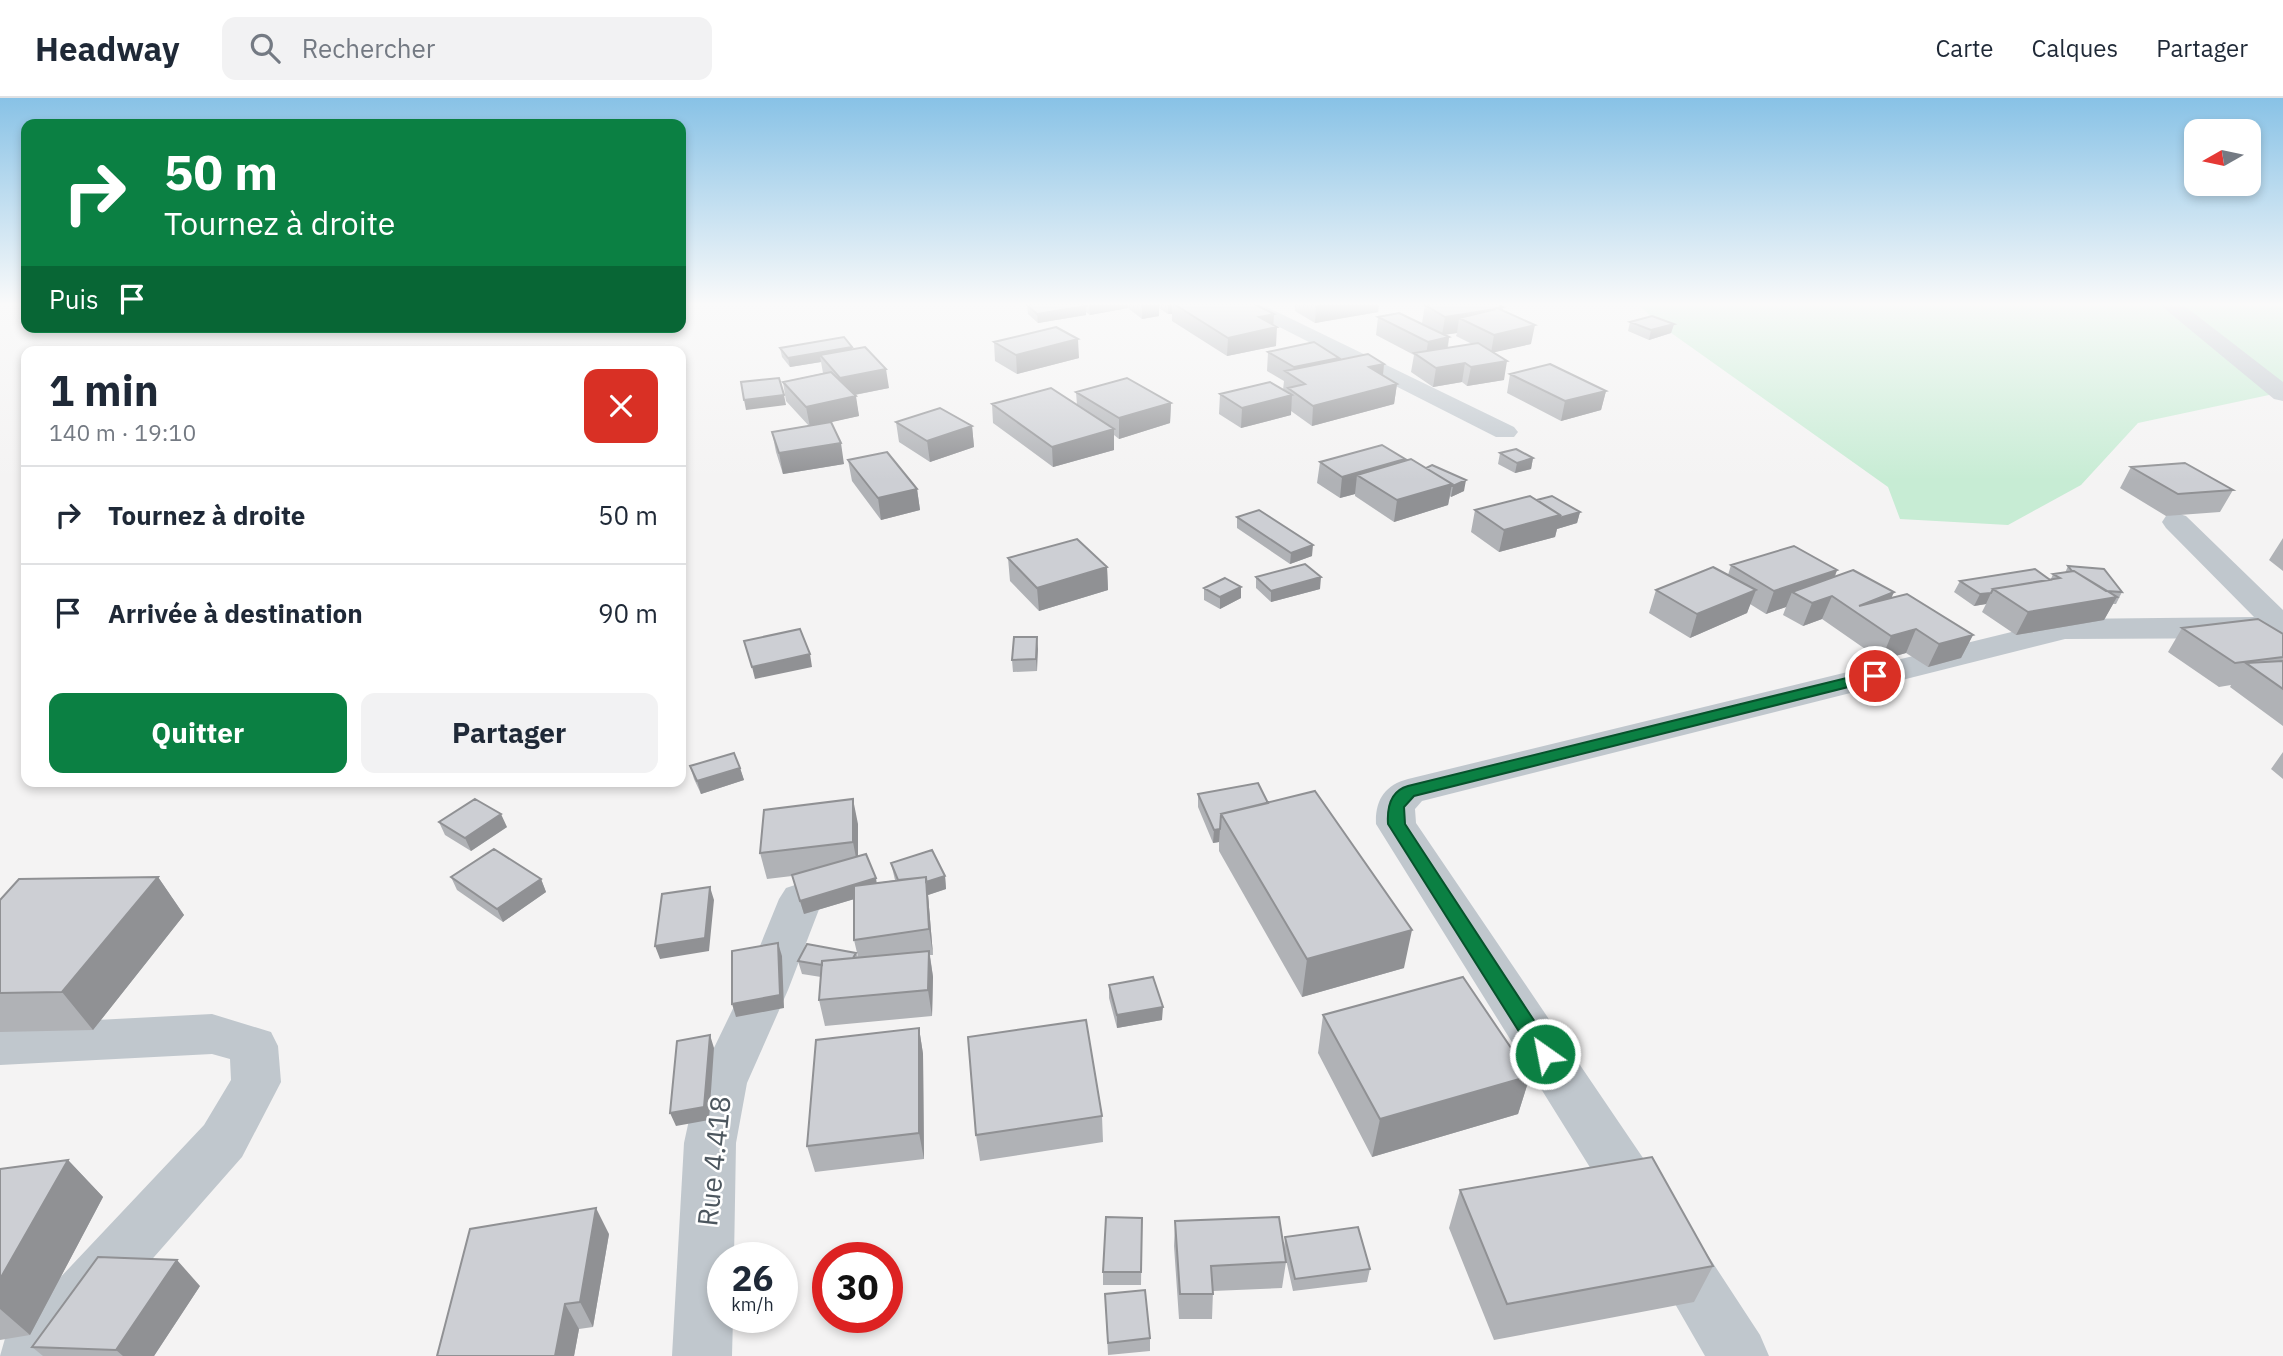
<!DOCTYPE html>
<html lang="fr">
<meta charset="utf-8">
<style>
:root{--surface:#fff;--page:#f2f2f3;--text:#1f2937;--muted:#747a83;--line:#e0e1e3;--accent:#0b8043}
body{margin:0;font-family:"IBM Plex Sans",sans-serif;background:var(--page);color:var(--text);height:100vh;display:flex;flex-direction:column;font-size:26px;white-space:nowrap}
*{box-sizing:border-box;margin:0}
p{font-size:23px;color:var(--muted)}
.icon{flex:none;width:38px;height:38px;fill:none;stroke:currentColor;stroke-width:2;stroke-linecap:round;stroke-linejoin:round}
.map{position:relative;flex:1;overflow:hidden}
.panel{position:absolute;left:21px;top:248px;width:665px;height:441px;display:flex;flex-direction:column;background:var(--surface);border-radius:14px;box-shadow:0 4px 10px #0003}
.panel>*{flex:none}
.top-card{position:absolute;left:21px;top:21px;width:665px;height:214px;border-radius:14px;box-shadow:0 4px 10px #0003;background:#0b8043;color:#fff;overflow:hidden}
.needle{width:46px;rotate:261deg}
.buttons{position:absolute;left:2184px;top:21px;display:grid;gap:14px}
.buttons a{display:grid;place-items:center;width:77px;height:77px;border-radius:14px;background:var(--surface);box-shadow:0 4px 10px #0003;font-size:35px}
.speed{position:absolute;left:707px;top:1144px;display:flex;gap:14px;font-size:35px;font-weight:700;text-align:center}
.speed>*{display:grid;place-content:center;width:91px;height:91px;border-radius:50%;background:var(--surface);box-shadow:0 4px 10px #0003;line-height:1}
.speed small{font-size:18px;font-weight:400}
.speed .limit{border:10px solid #d22;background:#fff;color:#111}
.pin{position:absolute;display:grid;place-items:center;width:60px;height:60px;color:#fff;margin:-30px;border:4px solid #fff;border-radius:50%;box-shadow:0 2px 7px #0007}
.me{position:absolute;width:77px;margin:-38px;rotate:327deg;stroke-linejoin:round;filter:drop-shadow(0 0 5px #0008)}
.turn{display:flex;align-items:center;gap:24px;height:147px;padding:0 28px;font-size:32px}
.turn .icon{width:91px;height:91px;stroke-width:2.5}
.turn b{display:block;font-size:49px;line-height:60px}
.then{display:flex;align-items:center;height:66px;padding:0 28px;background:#0003;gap:14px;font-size:26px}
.round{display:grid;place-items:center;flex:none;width:74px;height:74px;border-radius:14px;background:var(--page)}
.summary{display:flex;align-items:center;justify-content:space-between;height:119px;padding:0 28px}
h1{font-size:42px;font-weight:700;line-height:52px}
.button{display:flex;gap:14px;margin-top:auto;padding:14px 28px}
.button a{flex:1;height:80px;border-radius:14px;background:var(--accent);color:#fff;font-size:28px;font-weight:700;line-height:80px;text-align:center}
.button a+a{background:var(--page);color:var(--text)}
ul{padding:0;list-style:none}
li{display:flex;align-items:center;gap:21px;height:98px;padding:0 28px;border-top:2px solid var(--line)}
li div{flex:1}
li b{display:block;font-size:26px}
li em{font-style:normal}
header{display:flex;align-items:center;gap:42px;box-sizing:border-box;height:98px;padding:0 35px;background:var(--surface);border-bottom:2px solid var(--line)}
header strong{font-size:33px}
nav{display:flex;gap:38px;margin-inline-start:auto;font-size:24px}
.search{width:490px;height:63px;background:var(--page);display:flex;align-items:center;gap:18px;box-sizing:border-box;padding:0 24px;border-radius:14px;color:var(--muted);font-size:26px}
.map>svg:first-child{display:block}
.green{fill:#c7ecd4}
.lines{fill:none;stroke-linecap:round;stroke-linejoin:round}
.minor{fill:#c0c7cd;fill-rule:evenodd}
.wall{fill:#b0b2b6;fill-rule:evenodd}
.shaded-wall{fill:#909194}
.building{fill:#cdcfd4;stroke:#909194;stroke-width:2}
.route{fill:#0b8043;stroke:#07532c;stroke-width:2}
.labels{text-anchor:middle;stroke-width:5;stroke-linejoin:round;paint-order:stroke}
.near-street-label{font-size:28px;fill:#4c565e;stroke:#fff}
</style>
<header>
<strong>Headway</strong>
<div class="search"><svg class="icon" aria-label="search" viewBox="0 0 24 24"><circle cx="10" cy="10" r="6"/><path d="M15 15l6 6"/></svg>Rechercher</div>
<nav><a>Carte</a><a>Calques</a><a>Partager</a></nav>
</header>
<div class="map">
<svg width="2283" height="1258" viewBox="0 0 2283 1258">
<rect width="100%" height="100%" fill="#f4f3f3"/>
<path class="green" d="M1638 206H2283V294L2138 325 2081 387 2008 427 1900 421 1888 389 1660 227Z"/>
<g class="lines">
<path class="minor" d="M1234 206H1261L1514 329 1518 334 1514 339H1496Z
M2159 206H2182L2283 284V303L2274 301Z
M2176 415 2186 418 2283 512V540L2065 541 1422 703 1415 711 1416 725 1662 1088 1670 1106 1662 1124 1643 1131 1624 1124 1376 726C1375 702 1385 687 1408 681L2065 521 2254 519 2166 430 2162 424 2166 418Z
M801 785 816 790 823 801 788 892 747 985 736 1045 734 1160H723V1220H733L732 1258H672L684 1045 697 985 742 892 779 801 786 790Z
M212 916 271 934 278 948 281 984 242 1059 67 1258H0L6 1237 204 1027 231 982 230 961 212 956 0 967V927Z
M1672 1125 1692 1133 1760 1237 1769 1258H1705L1644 1152 1652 1133Z"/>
</g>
<path class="wall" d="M1032 206H1254L1274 216 1273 227 1276 248 1227 258 1172 223V216H1168L1159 210V218L1142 221 1128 210 1090 217 1086 214V217L1038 225 1028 216 1027 207Z
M1295 206H1379L1378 214 1315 225 1295 213Z
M1425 207 1503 209V213L1531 246 1494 254 1504 282 1467 288 1462 284 1433 289 1411 274 1414 257 1376 237 1378 219 1431 230 1422 225ZM1457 235 1456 238 1472 246 1448 250 1449 239 1444 237Z
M1630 224 1674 226 1671 235 1649 242 1628 233Z
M994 244 1079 260 1017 276 995 263Z
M852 249V251L889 290 855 297 859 318 825 325 844 366 783 376 776 354 772 334 809 328 786 303 783 284 823 275 821 264 790 269 782 259 780 250Z
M1268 254 1384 266 1383 278 1397 286 1394 306 1312 328 1291 313V317L1241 330 1219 316 1220 296 1283 292 1284 283 1267 273Z
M1510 276 1606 293 1601 312 1561 323 1507 295Z
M1076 294 1171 305 1170 325 1119 341 1114 337V352L1053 369 993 325 992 306 1077 307Z
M896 324 972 328 974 349 930 364 899 344Z
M1500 355 1533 360 1531 371 1515 375 1498 366Z
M848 362 917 391 920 412 881 422 852 383Z
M1405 363 1464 393 1451 399 1450 398 1448 407 1394 424 1355 398V396L1340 400 1317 385 1320 364Z
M2131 369 2233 392 2220 414 2166 418 2120 390Z
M1537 402 1580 414 1577 425 1557 431 1555 439 1499 454 1471 434 1475 412Z
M1237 419 1312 458 1290 466 1237 430Z
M2283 440V473L2269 462Z
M1008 460 1107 469 1108 492 1039 513 1010 483Z
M1731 467 1837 472 1835 479 1892 500 1973 537 1961 560 1928 569 1906 555 1881 562 1822 521 1803 528 1783 517 1786 509 1766 516 1750 506 1747 515 1690 540 1649 515 1656 492 1728 477Z
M2068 468 2122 494 2116 506H2113L2104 522 2016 537 1982 514 1986 506 1974 508 1954 494 1960 483 2051 481 2053 476 2065 475Z
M1256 479 1320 491 1271 504 1256 490Z
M1241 489V500L1220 511 1204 502V490Z
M2182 530 2283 536V628L2230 589 2231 587 2219 589 2168 554Z
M1037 539V573L1013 574 1012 562Z
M2283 654V681L2271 671Z
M690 668 740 670 744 682 701 696 694 681Z
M1198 696 1268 705 1404 870 1302 899 1219 753V744L1213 745 1198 709Z
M439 724 507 729 471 753 445 737Z
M858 726V758L876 780V785L895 782 891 765 945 778 946 791 928 797 933 857H930L933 879 932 918 825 928 819 902 821 879 802 876 798 863 856 855 858 859 854 842V801L804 816 792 778 767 781 760 755Z
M158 779 184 817 93 932 0 934V802Z
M451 779 541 781 546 794 503 824 457 792Z
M1109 887 1162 922 1117 930 1109 900Z
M1323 917 1530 978 1518 1016 1372 1059 1318 955Z
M919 930 923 956 924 1061 815 1074 807 1048Z
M1102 1018 1103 1044 980 1063 976 1037Z
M68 1062 103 1099 30 1237 0 1242V1071Z
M1460 1092 1713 1168 1694 1204 1494 1242 1449 1130Z
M1142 1120 1141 1187H1103V1174Z
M1175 1123 1284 1150 1285 1139 1370 1171 1367 1184 1293 1193 1285 1157 1286 1164 1282 1190 1213 1193 1212 1221H1179L1174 1148Z
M609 1136 593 1229 579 1231 574 1258H437Z
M200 1188 154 1258H43L32 1249Z
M1105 1196 1150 1240V1253L1108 1257Z"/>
<path class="shaded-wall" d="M1089 206H1128V210L1090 217Z
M1142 206H1159V218L1142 221Z
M1168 206H1172V216H1168Z
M1323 206H1379L1378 214 1315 225 1316 208Z
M1086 208V217L1038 225 1037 216Z
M1496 211 1459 220 1457 235 1442 237 1445 219Z
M1274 216 1273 230 1277 229 1276 248 1227 258 1228 240 1259 219Z
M1674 226 1671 235 1649 242 1651 232Z
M1535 227 1531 246 1491 255 1494 237Z
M1449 239 1446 258 1425 263 1428 244Z
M1078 241 1079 260 1017 276 1016 257Z
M852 249 853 258 820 257 821 264 790 269 788 260Z
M1339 260 1338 279 1293 278 1294 269Z
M1507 263 1504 282 1467 288 1471 269Z
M1465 265 1462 284 1433 289 1436 270Z
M1384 266 1382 285 1369 269Z
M886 271 889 290 843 299 840 280Z
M1397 286 1394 306 1312 328 1313 308Z
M1606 293 1601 312 1561 323 1565 303Z
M784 297 786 307 746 312 744 302Z
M1292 297 1291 317 1241 330 1242 310Z
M856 298 859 318 810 329 806 309Z
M1171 305 1170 325 1119 341V320Z
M972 328 974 349 930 364 927 343Z
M1114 331V352L1053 369 1052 349Z
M841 345 844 366 783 376 779 355Z
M1533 360 1531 371 1515 375 1517 365Z
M1405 361 1402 382 1357 377 1355 396 1340 400 1342 379Z
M1466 382 1464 393 1451 399 1453 388Z
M1452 386 1448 407 1394 424 1397 402Z
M917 391 920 412 881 422 878 400Z
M1580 414 1577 425 1557 431 1555 439 1499 454 1504 432 1560 417Z
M1313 447 1312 458 1290 466 1291 455Z
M1107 469 1108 492 1039 513 1037 490Z
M1837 472 1828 495 1792 494 1786 509 1766 516 1774 493Z
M1321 479 1320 491 1271 504V493Z
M1241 489V500L1220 511V499Z
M1756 492 1747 515 1690 540 1697 516Z
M1894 494 1884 517 1859 508Z
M1991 495 1986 506 1974 508 1980 496Z
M1832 498 1822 521 1803 528 1812 505Z
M2117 499 2104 522 2016 537 2028 514Z
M1916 531 1906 555 1881 562 1891 538Z
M1973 537 1961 560 1928 569 1939 546Z
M1037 539 1038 551 1037 573 1036 561Z
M810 556 812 569 755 581 752 569Z
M740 670 744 682 701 696 697 683Z
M853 701 858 726V770L853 744Z
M501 716 507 729 471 753 465 740Z
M1220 731 1219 744 1213 745 1214 732Z
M945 778 946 791 928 797 933 857 929 831 902 792Z
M158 779 184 817 93 932 62 894Z
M876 780 878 794 804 816 800 803Z
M541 781 546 794 503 824 497 811Z
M710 789 714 802 709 853 660 861 655 848Z
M1412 832 1404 870 1302 899 1307 861Z
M778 845 782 858 784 910 736 919 732 906Z
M929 853 933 879 932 918 928 892Z
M1163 909 1162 922 1117 930V917Z
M919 930 923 956 924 1061 919 1035Z
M710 937 714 950 709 1022 676 1028 670 1015Z
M1530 978 1518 1016 1372 1059 1380 1021Z
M68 1062 103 1099 30 1237 0 1211V1181Z
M596 1110 609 1136 593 1229 580 1204Z
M177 1162 200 1188 154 1258H123L116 1252Z
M565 1206 579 1231 574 1258H555Z"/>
<path class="building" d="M1032 206H1084L1086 208 1037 216 1027 207Z
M1174 206H1254L1274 216 1259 219 1277 229 1228 240Z
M1431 206H1498L1503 209 1497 210 1535 227 1494 237 1459 220 1496 211 1445 219 1425 207Z
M1399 215 1449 239 1428 244 1378 219Z
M1652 218 1674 226 1651 232 1630 224Z
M1056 229 1078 241 1016 257 994 244Z
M844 239 852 249 788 260 780 250Z
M1314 244 1339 260 1294 269 1268 254Z
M1478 245 1507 263 1471 269 1465 265 1436 270 1414 255Z
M865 249 886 271 840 280 820 257Z
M1368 256 1384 266 1369 269 1397 286 1313 308 1288 290 1305 286 1285 273Z
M1550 266 1606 293 1565 303 1510 276Z
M831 274 856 298 806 309 783 284Z
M779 280 784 297 744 302 741 284Z
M1127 280 1171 305 1119 320 1076 294Z
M1270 284 1292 297 1242 310 1220 296Z
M1051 290 1114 331 1052 349 992 306Z
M940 310 972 328 927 343 896 324Z
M831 324 841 345 779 355 772 334Z
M1382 347 1405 361 1342 379 1320 364Z
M1516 351 1533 360 1517 365 1500 355Z
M887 354 917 391 878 400 848 362Z
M1411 361 1452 386 1397 402 1357 377Z
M2185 365 2233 392 2178 396 2131 369Z
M1432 367 1466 382 1453 388H1451L1452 386 1426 370Z
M1530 398 1560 417 1504 432 1475 412Z
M1552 398 1580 414 1559 420 1560 417 1537 402Z
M1259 412 1313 447 1291 455 1237 419Z
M1077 441 1107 469 1037 490 1008 460Z
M1794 448 1837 472 1774 493 1731 467Z
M1305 466 1321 479 1271 493 1256 479Z
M2068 468 2104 471 2122 494 2106 493 2074 473H2072Z
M1713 469 1756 492 1697 516 1656 492Z
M2035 471 2050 482 1993 491 1991 495 1980 496 1960 483Z
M1853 472 1894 494 1859 508 1907 496 1973 537 1939 546 1916 531 1891 538 1832 498 1812 505 1792 494Z
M2074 473 2117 499 2028 514 1993 491 2060 480 2053 476Z
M1225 480 1241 489 1220 499 1204 490Z
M2258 521 2283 536V559L2235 565 2182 530Z
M800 531 810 556 752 569 744 543Z
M1014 539H1037L1036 561 1012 562Z
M2283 563V591L2246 565Z
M734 655 740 670 697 683 690 668Z
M1258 685 1268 705 1221 716 1220 731 1214 732 1198 696Z
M1315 693 1412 832 1307 861 1221 716Z
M475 701 501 716 465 740 439 724Z
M853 701V744L760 755 764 712Z
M494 751 541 781 497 811 451 779Z
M932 752 945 778 926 784V779L898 782 891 765Z
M866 756 876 780 800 803 792 777Z
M158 779 62 894 0 895V802L19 781Z
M926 779 929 831 854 842V788Z
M710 789 705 840 655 848 662 796Z
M778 845 780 897 732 906V853Z
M807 846 856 855 853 860 822 863V867L798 863Z
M929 853 928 892 819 902 822 863Z
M1153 879 1163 909 1117 917 1109 887Z
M1463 879 1530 978 1380 1021 1323 917Z
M1086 922 1102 1018 976 1037 968 939Z
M919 930V1035L807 1048 816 942Z
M710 937 704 1009 670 1015 677 943Z
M1652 1059 1713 1168 1507 1206 1460 1092Z
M68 1062 0 1181V1071Z
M596 1110 580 1204 565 1206 555 1258H437L470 1131Z
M1106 1119 1142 1120 1141 1174H1103Z
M1279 1119 1286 1164 1211 1168 1213 1196H1180L1175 1123Z
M1358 1129 1370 1171 1295 1181 1285 1139Z
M98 1159 177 1162 116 1252 32 1249Z
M1145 1192 1150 1240 1108 1245 1105 1196Z"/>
<linearGradient id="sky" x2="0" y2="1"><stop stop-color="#88c2e6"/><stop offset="0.54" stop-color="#fafafa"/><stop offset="1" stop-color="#fafafa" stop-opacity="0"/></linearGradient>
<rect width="2283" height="382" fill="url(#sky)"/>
<path class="route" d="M1875 573 1883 578 1880 581 1414 698 1404 709 1405 726 1556 956 1552 962 1545 964 1537 962 1388 726C1387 710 1390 693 1408 688Z"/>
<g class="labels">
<g class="near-street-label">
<text transform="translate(714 1063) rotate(-84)" y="10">Rue 4.418</text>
</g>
</g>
</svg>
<div class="buttons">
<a><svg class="needle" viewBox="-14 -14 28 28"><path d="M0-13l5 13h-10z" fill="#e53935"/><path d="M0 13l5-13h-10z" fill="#747a83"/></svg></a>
</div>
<div class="speed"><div>26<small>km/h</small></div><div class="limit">30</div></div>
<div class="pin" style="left:1875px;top:578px;background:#d93025"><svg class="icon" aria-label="arrive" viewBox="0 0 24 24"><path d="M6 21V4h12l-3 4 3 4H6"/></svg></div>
<svg class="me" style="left:1545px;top:956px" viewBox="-20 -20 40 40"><circle r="17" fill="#0b8043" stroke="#fff" stroke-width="3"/><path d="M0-11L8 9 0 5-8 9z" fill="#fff"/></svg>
<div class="top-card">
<div class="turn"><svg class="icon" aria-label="right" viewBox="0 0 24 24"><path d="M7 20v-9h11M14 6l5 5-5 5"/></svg><div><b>50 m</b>Tournez à droite</div></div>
<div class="then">Puis<svg class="icon" aria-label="arrive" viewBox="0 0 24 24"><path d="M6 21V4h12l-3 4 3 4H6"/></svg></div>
</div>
<section class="panel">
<div class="summary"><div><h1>1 min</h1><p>140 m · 19:10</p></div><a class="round" style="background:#d93025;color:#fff"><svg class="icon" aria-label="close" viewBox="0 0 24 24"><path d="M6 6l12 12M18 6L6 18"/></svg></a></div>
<ul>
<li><svg class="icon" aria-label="right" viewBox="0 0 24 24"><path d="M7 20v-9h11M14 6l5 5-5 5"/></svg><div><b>Tournez à droite</b></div><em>50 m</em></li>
<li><svg class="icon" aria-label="arrive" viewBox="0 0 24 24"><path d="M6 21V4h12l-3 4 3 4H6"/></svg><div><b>Arrivée à destination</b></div><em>90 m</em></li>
</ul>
<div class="button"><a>Quitter</a><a>Partager</a></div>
</section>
</div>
